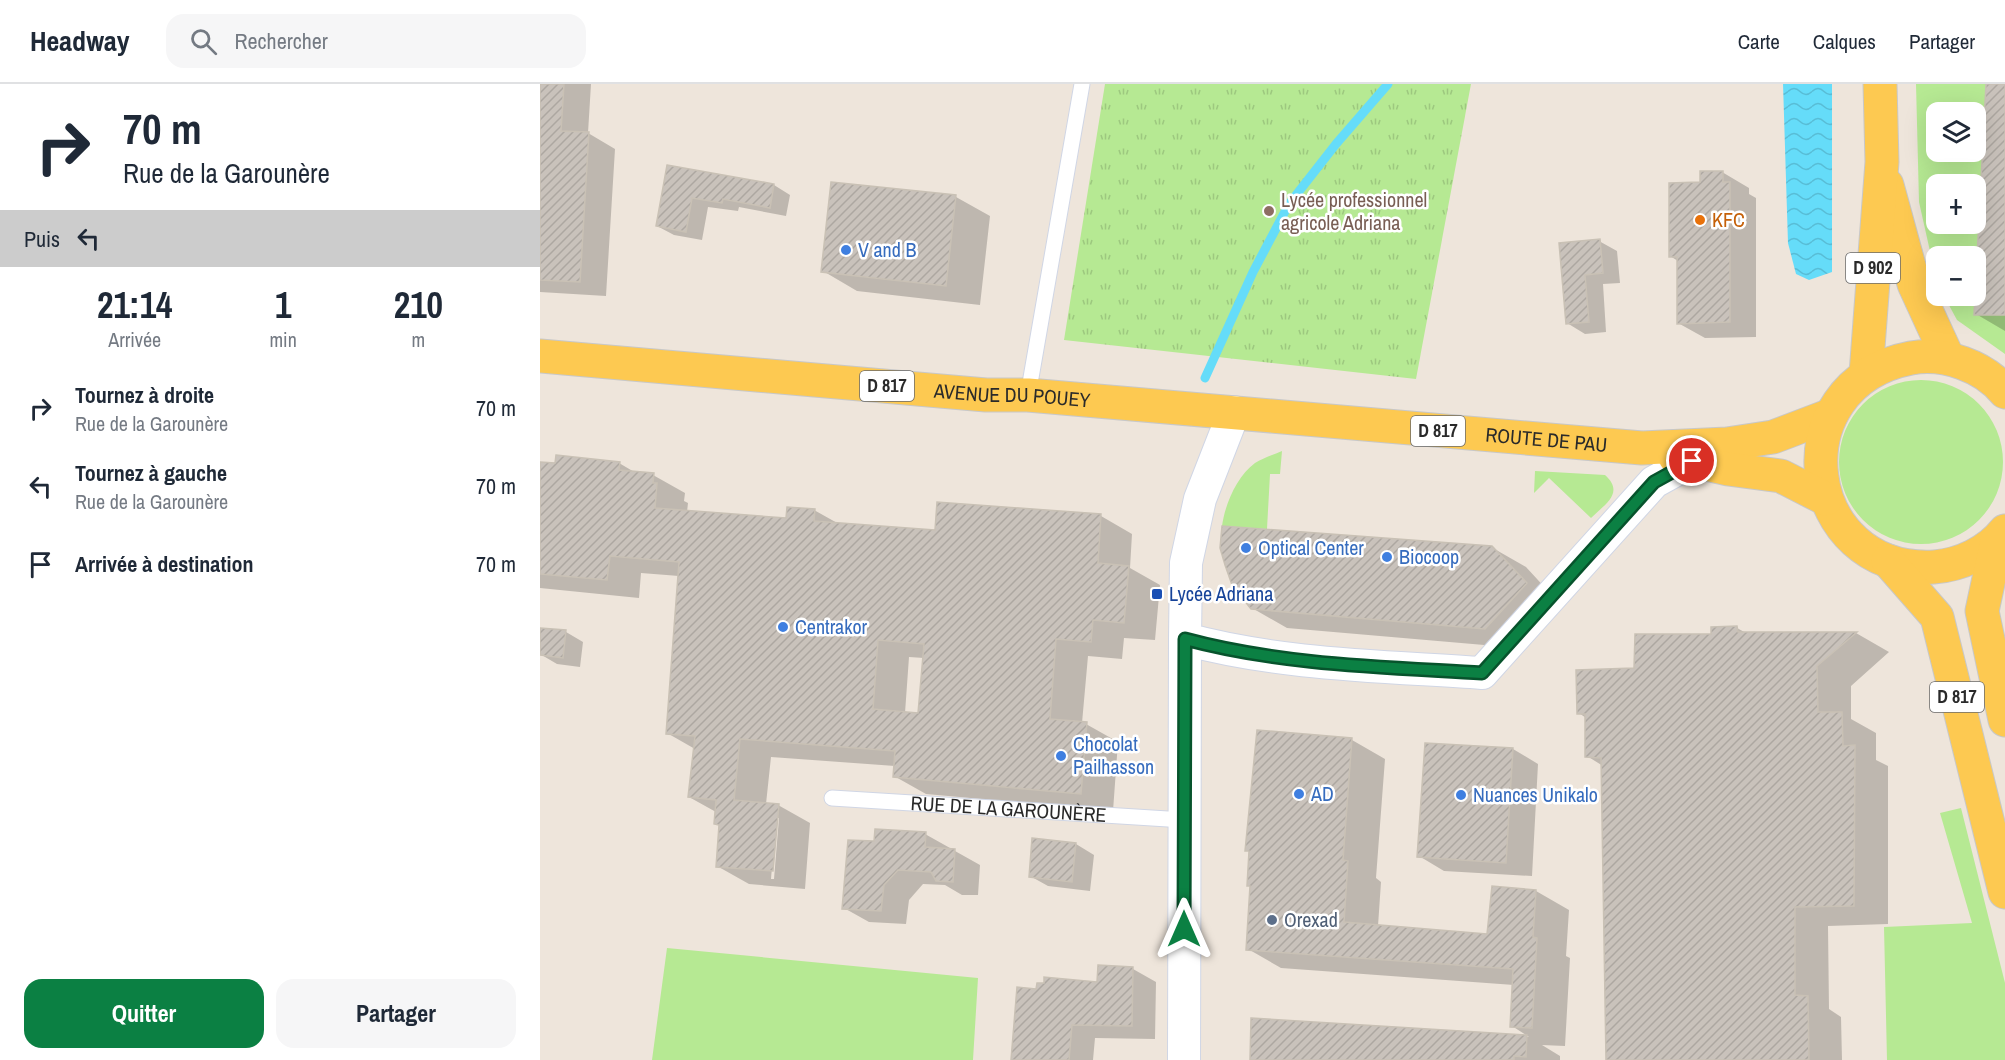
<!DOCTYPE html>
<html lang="fr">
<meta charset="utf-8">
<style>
:root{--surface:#fff;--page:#f6f6f7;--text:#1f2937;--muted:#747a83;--line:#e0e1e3;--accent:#0b8043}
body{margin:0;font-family:"Archivo Narrow",sans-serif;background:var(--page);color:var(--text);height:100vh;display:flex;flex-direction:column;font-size:22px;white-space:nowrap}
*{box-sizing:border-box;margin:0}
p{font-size:20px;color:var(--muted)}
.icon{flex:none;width:33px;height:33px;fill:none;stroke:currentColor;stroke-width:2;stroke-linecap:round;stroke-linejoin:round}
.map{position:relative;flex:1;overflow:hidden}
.side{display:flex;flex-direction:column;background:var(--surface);width:540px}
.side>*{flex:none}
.hud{background:#fff;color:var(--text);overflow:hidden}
.tools{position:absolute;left:1386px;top:18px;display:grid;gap:12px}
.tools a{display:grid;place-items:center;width:60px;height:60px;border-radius:12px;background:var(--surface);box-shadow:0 6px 24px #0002;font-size:30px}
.pin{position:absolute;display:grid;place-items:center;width:51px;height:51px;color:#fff;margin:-26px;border:3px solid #fff;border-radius:50%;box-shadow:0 2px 6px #0007}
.me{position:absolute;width:66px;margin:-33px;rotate:0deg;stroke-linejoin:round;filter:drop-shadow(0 0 4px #0008)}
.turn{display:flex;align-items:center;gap:21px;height:126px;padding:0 24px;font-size:27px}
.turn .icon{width:78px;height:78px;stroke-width:2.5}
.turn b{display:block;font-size:42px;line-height:51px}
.then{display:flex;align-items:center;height:57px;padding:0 24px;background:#0003;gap:12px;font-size:22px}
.eta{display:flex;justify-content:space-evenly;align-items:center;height:102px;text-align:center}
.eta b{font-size:36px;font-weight:700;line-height:42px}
.cta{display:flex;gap:12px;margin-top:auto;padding:12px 24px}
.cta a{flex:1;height:69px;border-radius:18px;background:var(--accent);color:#fff;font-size:24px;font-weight:700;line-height:69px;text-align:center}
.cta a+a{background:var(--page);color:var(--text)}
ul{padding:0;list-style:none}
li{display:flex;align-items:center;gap:18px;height:78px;padding:0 24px}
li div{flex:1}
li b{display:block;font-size:22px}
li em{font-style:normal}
header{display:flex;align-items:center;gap:36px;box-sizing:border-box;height:84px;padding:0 30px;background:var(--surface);border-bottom:2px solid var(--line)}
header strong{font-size:28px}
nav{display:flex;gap:33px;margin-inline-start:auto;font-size:21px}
.search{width:420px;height:54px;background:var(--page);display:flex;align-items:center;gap:15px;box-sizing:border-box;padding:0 21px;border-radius:18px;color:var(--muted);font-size:22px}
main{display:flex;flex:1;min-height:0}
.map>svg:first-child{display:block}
.grass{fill:#b6e993;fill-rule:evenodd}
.park{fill:url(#park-tufts)}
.water{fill:url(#water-waves)}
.shadow{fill:#0003;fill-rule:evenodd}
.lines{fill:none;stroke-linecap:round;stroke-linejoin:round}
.stream{stroke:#65dcf9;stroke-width:9}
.building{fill:url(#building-hatch);stroke:#c9c1b5;stroke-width:1.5;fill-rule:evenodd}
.service-casing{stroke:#d0d6e5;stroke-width:17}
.minor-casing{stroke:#d0d6e5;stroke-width:34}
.primary-casing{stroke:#c8c8c8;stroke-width:35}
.service{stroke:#fff;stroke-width:15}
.minor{stroke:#fff;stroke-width:32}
.primary{stroke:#fdc951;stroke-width:33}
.route-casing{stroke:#07532c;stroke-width:15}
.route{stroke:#0b8043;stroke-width:10}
.education-dot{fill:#8d6e63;stroke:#fff;stroke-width:2}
.food-dot{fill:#e8710a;stroke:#fff;stroke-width:2}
.shop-dot{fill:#3f7fe0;stroke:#fff;stroke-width:2}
.transit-dot{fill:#1a4fb4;stroke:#fff;stroke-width:2}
.service-dot{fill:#5c6f8a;stroke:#fff;stroke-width:2}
.labels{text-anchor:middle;stroke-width:5;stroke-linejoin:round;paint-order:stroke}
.shield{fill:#fff;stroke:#6a6a6a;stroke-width:1.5}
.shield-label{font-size:18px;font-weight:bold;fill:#2a2a2a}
.education-label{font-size:20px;fill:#785e54;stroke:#fff;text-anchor:start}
.food-label{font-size:20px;fill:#c56008;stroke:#fff;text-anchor:start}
.shop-label{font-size:20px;fill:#366cbe;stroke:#fff;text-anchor:start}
.street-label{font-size:20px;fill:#2a2a2a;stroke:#fff}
.transit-label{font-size:20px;fill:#164399;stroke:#fff;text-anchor:start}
.service-label{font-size:20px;fill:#4e5e75;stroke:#fff;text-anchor:start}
</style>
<header>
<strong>Headway</strong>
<div class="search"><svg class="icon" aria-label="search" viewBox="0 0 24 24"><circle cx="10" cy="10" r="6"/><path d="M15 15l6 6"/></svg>Rechercher</div>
<nav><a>Carte</a><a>Calques</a><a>Partager</a></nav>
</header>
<main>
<section class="side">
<div class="hud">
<div class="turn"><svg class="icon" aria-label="right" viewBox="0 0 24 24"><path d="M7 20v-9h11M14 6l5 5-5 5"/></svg><div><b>70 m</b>Rue de la Garounère</div></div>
<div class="then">Puis<svg class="icon" aria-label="left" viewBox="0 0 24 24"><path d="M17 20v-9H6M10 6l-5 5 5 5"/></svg></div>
</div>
<div class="eta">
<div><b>21:14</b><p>Arrivée</p></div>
<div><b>1</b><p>min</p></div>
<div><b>210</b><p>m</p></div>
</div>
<ul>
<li><svg class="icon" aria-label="right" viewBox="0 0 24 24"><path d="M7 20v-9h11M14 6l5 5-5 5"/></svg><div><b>Tournez à droite</b><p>Rue de la Garounère</p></div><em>70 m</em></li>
<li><svg class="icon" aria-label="left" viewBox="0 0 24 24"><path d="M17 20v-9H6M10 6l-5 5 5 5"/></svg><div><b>Tournez à gauche</b><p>Rue de la Garounère</p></div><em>70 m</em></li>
<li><svg class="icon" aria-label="arrive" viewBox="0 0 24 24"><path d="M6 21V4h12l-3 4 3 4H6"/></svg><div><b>Arrivée à destination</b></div><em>70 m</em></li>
</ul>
<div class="cta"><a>Quitter</a><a>Partager</a></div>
</section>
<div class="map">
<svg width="1465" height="976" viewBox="0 0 1465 976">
<defs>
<pattern id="park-tufts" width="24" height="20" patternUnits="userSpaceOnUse" patternTransform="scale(1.5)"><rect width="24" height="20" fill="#b6e993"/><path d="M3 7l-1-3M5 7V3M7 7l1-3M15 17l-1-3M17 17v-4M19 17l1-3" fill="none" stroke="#9dc87f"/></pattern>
<pattern id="water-waves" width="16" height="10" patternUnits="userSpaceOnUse" patternTransform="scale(1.5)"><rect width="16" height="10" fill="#65dcf9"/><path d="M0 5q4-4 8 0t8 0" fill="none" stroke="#58bdd6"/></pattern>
<pattern id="building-hatch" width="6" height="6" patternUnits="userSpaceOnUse" patternTransform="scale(1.5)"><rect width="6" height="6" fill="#c9c2bb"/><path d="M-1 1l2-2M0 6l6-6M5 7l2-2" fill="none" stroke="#ada7a1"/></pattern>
</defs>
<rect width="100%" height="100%" fill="#eee5db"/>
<path class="grass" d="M1376 0H1446L1436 207V172H1396V194L1379 118ZM1396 28H1436V68H1396ZM1396 100H1436V140H1396Z
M1404 212H1435V231H1465V270L1417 236Z
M1299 378a82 82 0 1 1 164 0a82 82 0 1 1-164 0Z
M742 367 740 390H730L727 445 682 442C685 420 697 392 715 379 723 374 733 371 742 367Z
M995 387 1065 391C1085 409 1065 420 1051 434L1009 394 994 409Z
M1421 724 1465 899V976H1347L1344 843 1432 839 1400 729Z
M127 864 438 894 433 976H112Z"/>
<path class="park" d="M565 0H931L876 295 524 256Z"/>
<path class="water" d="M1243 0H1292V188L1269 196 1256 190 1248 159Z"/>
<path class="shadow" d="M0 0H51L48 49 75 65 66 212 0 208Z
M1447 0H1465V247L1436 230Z
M128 83 234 101 250 111 246 132 199 123 198 127 168 123 162 156 134 151 117 142Z
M1182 88 1209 104V110L1216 114V253L1165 254 1138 239V177L1130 172 1162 100Z
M293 99 416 113 450 132 440 221 317 207 283 187Z
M1059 157 1077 167 1080 199 1063 200 1066 248 1045 250 1027 239 1021 160Z
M0 379H79L96 389 113 391 145 409 144 417 148 419 147 428 247 436 274 426 299 440 396 448 398 420 561 432 592 450 590 484 620 501 615 556 584 554 582 575 548 572 542 639 546 640 578 658 573 727 386 710 354 692 355 682 231 673 226 720 238 721 270 739 265 805 209 800 177 782 180 742 175 739 176 728 149 713 155 665 127 649 139 492 101 489 99 514 0 504ZM369 573 384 574 379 630 365 629ZM236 734H239L234 795H231Z
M951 463 986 483 1020 520 979 564 747 544 712 524Z
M1197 544 1206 549H1316L1349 568 1311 602V635L1336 649V676L1348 682V840L1288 842 1289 925 1301 933 1302 976H1067L1063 682 1047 672 1046 634 1039 629 1096 585 1172 551Z
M26 548 43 558 40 583 17 580 0 570V560Z
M812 656 845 675 836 794 841 798 838 842 949 851 996 807 1029 826 1026 872 1030 874 1025 962 1002 961 1020 972V976H711L713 936 989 953 972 942 974 901 741 884 708 865 712 803 708 801 711 768 707 766Z
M973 665 998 680 992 792 904 787 879 772Z
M385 750 410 764V766L415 767 440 781 438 811H422L405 801 383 800 369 816 366 840 329 838 304 824 335 759Z
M536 760 554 771 550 807 508 802 490 792Z
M593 885 616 898 615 955 555 954 553 976H472L498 906 558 899Z"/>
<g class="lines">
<path class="stream" d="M665 294 713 188 749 120 796 60 848 0"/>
</g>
<path class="building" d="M0 0H24L21 47 49 48 40 198 0 196Z
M1446 0H1465V231H1434Z
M127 81 234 100 230 124 183 115 182 119 152 114 146 148 116 142Z
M1160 87H1183V98H1190V238L1137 240V173H1129V99L1160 98Z
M291 98 416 111 406 202 281 188Z
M1060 155 1063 189 1045 191 1049 238 1026 240 1019 159Z
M16 371 80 378 79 386 114 389 113 399H117L115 424 246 434 247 423 275 425 274 437 395 446 397 418 561 430 558 479 589 482 584 539 553 536 551 558 516 555 510 635 547 638 541 710 353 693 355 667 200 655 194 716 239 720 233 787 176 783 179 741 174 740 176 716 148 713 155 652 126 650 139 478 70 472 67 496 0 490V378L15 379ZM338 556 384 560 378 629 333 625Z
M682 442 952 462 987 499 945 545 711 525 692 501 685 481 680 464Z
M1197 542 1198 548H1317L1277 582 1278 628H1302L1303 662 1315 661 1314 822 1255 823V911L1268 912 1269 976H1066L1061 674 1045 673V630H1037L1036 586 1094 584 1095 550H1171V543Z
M0 544 26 546 23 574 0 571Z
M717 646 812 654 803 776 808 777 804 838 947 850 952 802 996 806 993 853 997 854 992 944 970 943 973 885 706 866 710 802H707L709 767H705Z
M885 659 973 664 966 779 877 773Z
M335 745 386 748 385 763 415 765 413 798 396 797 391 788 358 786 344 801 341 827 302 825 308 756 334 757Z
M492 754 536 759 532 798 489 793Z
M558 881 593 883 592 942 532 941 529 976H471L477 903 496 905 497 899H504V893L557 898Z
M711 934 987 951 986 973 974 972V976H710Z"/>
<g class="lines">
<defs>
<g id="service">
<path d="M488 311 542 0"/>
<path id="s1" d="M292 714 644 736"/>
</g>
<path id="minor" d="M694 328 660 415 646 479 645 555C741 581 842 582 942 589L1114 398 1152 377
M644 976 645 555"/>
<g id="primary">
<path d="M1347 101 1374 200 1408 274"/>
<path id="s2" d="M0 272 446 311H488L1102 364 1187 360 1233 353 1291 331"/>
<path d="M1326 290 1342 78 1340 0"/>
<path d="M1465 308C1444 282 1404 268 1371 274 1236 300 1260 490 1394 483 1421 481 1448 468 1465 447"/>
<path d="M1135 373 1188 385 1241 392 1286 415"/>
<path d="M1457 457 1442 527 1465 636"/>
<path d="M1348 477 1397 533 1465 808"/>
</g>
</defs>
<use href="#service" class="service-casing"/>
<use href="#minor" class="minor-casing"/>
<use href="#primary" class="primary-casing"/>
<use href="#service" class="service"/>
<use href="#minor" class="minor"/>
<use href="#primary" class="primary"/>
</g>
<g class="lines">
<defs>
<path id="route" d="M644 845 645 555C741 581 843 583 942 589L1114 398 1152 377"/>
</defs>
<use href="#route" class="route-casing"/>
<use href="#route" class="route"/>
</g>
<circle class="education-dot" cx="729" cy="127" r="6"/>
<circle class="food-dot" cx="1160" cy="136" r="6"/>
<g class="shop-dot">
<circle cx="306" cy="166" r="6"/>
<circle cx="706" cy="464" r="6"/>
<circle cx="847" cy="473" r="6"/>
<circle cx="243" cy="543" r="6"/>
<circle cx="521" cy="672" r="6"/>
<circle cx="759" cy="710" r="6"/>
<circle cx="921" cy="711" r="6"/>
</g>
<rect class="transit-dot" x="611" y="504" width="12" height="12" rx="3"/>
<circle class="service-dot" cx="732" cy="836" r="6"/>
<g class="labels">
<g class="shield">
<rect x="1306" y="169" width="54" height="30" rx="4.5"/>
<rect x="320" y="287" width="54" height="30" rx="4.5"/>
<rect x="871" y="332" width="54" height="30" rx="4.5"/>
<rect x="1390" y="598" width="54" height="30" rx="4.5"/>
</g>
<g class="shield-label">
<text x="1333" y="190">D 902</text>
<text x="347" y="308">D 817</text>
<text x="898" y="353">D 817</text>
<text x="1417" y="619">D 817</text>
</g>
<g class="education-label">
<text x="741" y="123">Lycée professionnel<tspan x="741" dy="23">agricole Adriana</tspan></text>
</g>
<g class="food-label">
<text x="1172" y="143">KFC</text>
</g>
<g class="shop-label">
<text x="318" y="173">V and B</text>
<text x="718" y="471">Optical Center</text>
<text x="859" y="480">Biocoop</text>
<text x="255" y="550">Centrakor</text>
<text x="533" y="667">Chocolat<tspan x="533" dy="23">Pailhasson</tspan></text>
<text x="771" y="717">AD</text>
<text x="933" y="718">Nuances Unikalo</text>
</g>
<g class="street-label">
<text dy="7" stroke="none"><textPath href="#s2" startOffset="474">AVENUE DU POUEY</textPath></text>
<text dy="7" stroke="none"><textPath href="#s2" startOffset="1010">ROUTE DE PAU</textPath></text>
<text dy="7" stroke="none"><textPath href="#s1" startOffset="177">RUE DE LA GAROUNÈRE</textPath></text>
</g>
<g class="transit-label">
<text x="629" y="517">Lycée Adriana</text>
</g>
<g class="service-label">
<text x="744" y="843">Orexad</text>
</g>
</g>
</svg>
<div class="tools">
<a><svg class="icon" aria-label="layers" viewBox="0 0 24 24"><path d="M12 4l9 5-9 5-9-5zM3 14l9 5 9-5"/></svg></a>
<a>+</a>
<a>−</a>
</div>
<div class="pin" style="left:1152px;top:377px;background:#d93025"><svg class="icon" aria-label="arrive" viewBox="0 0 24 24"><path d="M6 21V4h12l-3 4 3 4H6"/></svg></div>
<svg class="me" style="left:644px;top:845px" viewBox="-20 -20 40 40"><path d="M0-17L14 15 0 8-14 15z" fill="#0b8043" stroke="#fff" stroke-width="4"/></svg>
</div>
</main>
